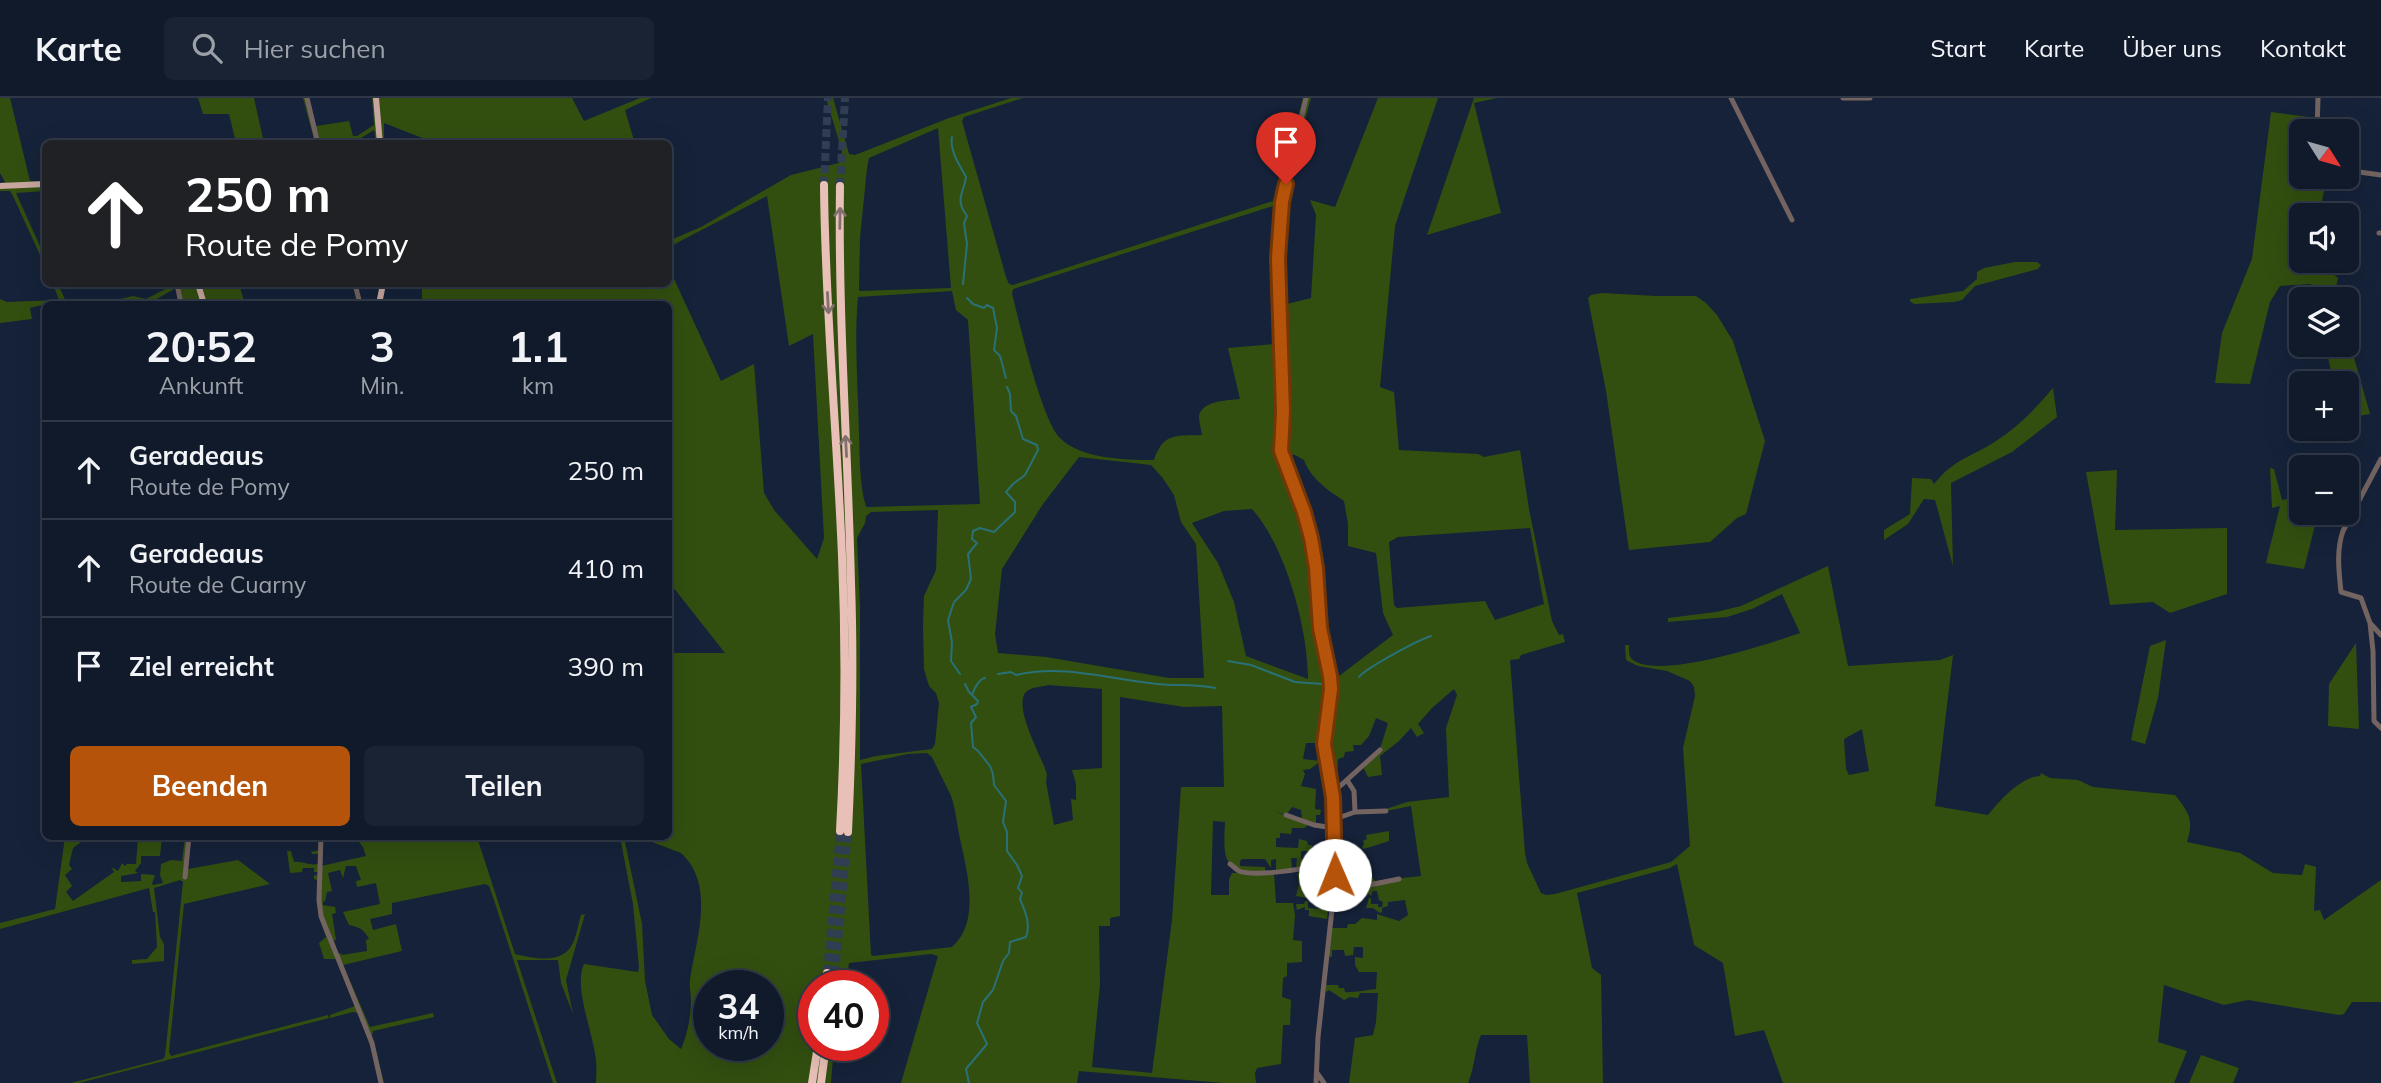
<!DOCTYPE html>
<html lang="de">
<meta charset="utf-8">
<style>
:root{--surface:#101a2b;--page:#192333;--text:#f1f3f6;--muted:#9ca1a9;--line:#303847;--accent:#b45309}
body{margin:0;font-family:Mulish,sans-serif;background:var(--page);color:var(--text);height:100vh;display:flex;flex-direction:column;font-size:26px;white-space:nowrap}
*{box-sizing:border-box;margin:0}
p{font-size:23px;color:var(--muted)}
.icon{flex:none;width:38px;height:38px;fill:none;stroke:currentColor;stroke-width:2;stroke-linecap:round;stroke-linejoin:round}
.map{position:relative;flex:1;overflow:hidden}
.panel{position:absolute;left:42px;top:203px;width:630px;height:539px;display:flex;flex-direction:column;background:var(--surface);border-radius:10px;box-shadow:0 7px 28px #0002,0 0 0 2px var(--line)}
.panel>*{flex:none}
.banner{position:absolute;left:42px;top:42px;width:630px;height:147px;border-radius:10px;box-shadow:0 7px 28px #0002,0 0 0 2px var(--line);background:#202124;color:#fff;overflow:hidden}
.needle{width:46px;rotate:127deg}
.tools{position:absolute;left:2289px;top:21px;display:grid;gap:14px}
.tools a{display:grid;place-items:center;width:70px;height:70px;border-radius:10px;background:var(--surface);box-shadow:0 7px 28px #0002,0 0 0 2px var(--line);font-size:35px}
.speed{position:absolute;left:693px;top:872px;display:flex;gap:14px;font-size:35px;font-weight:700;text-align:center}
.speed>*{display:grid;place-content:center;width:91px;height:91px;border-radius:50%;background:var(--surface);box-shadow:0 7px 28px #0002,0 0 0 2px var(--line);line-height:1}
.speed small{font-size:18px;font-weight:400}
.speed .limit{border:10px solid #d22;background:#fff;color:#111}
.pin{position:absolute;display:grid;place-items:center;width:60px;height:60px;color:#fff;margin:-72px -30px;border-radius:50% 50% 50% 0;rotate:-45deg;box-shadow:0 0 7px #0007}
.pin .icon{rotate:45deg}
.me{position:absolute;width:77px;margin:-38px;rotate:359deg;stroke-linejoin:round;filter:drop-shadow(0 0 5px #0008)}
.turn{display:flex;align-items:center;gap:24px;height:147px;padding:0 28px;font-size:32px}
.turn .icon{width:91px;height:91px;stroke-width:2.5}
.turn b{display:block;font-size:49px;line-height:60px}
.eta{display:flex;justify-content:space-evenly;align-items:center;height:119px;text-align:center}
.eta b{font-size:42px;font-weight:700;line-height:49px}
.action{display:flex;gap:14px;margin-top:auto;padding:14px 28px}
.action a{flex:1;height:80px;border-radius:10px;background:var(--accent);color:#fff;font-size:28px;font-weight:700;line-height:80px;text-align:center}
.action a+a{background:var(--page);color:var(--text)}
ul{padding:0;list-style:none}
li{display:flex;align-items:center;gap:21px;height:98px;padding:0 28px;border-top:2px solid var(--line)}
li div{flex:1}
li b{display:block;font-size:26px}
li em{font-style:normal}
header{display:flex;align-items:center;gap:42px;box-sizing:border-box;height:98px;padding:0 35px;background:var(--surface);border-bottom:2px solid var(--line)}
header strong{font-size:33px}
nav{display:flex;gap:38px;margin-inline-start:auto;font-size:24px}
.search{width:490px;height:63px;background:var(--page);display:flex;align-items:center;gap:18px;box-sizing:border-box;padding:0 24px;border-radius:10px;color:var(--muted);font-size:26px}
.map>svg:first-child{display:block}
.green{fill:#324f10;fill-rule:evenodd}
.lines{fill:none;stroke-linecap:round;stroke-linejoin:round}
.stream{stroke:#297177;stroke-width:2}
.highway-tunnel{stroke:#303d53;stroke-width:8;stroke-dasharray:8 4;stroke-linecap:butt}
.minor{stroke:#746461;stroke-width:5}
.major{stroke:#c7a69f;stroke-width:6}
.highway{stroke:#e8c0b7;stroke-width:8}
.oneway{stroke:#826f6f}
.route-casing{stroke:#753606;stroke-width:18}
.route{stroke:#b45309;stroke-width:12}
</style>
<header>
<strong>Karte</strong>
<div class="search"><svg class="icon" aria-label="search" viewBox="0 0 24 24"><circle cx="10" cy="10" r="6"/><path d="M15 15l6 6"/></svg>Hier suchen</div>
<nav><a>Start</a><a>Karte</a><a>Über uns</a><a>Kontakt</a></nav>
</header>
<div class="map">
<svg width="2381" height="985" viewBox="0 0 2381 985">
<rect width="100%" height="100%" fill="#152239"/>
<path class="green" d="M0 0H10L30 83H45V93L16 95 45 159V168L13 98 10 93H0V85L5 84 0 75Z
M198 0H254L264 45H236L229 16H203Z
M303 0H309L316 28 349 23 353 38H357L374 27 372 0H572L584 23 640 0H651L625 12 635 46 435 45 384 25V45H376L374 32 353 45H315Z
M826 0H833L849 56 855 57 949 20 1011 0H1023L964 19 962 23 1006 179 1009 186 1013 187 1276 102 1303 0H1311C1293 68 1273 136 1283 207L1311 200 1316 117 1310 102 1335 109 1378 0H1438L1395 128 1380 289 1394 294 1399 352 1478 356 1484 359 1520 352 1529 411 1552 523 1559 537 1563 536 1565 544 1521 557 1519 561 1510 562 1525 755 1527 765 1541 795 1546 797 1555 796 1671 764 1690 748 1683 650 1695 598 1694 589 1690 583 1667 573 1638 568 1626 562 1625 547H1629C1629 552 1628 558 1633 562 1660 582 1769 546 1800 535L1782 496 1752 511 1727 519 1668 524V520L1716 514 1741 508 1828 468 1848 568 1940 562 1953 557 1935 708 1988 717C2000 702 2021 679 2040 678L2041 675 2050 680 2078 682 2093 689 2175 697C2189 714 2194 722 2187 744L2240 755 2273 775 2302 777 2305 766 2316 769 2314 813 2320 812 2324 822 2381 782V904H2352L2344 916 2339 917 2248 902 2224 907 2164 887 2158 944 2187 953 2174 985H1783L1764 932 1735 938 1723 865 1694 847 1677 766 1670 770 1577 795 1592 870 1601 877 1603 985H1530L1527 937H1481C1474 953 1475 969 1468 985H1349L1355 940 1373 937 1376 924 1378 895H1360L1358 900 1350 899 1344 902 1329 892 1326 894V887H1338L1339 890H1344L1345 894C1350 895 1367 892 1376 891L1377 874H1359L1355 867V859L1363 860V849H1354L1353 857 1345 858 1344 852H1332V859L1328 858 1331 830H1347L1348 826H1355L1362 820 1377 822V816L1399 823 1408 817 1405 802 1388 804V808L1382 810V814L1380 815 1373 810H1366L1369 800H1371V806H1378V809H1382L1383 804 1379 802 1377 793H1373L1371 798 1365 793 1370 791 1365 778 1370 776 1375 783 1421 778 1411 708 1386 713V711L1407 704 1449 699 1446 630 1457 597 1454 591 1432 610 1418 626 1424 635 1417 639 1411 630 1399 643 1380 658 1382 677 1368 679 1362 667 1380 651 1388 625 1376 620 1369 638 1361 647H1353L1354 653 1345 654 1344 659 1338 661 1337 679 1330 681 1324 649 1316 648V645H1306L1303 661 1321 663 1310 671 1303 672 1305 676 1301 688 1316 691 1315 711 1321 712 1320 717H1316V726L1302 721 1301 712 1292 709 1286 717 1274 713 1308 727 1304 730H1292L1291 736 1280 735V740H1276V749L1298 750 1299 741 1307 743 1308 747H1312L1311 753H1301V761H1310L1309 768 1296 771 1297 760H1291L1292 771 1276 772V761L1271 762V770L1265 761H1242L1240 763V768L1265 769V774C1223 772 1223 765 1225 724L1213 723 1211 797H1229V781L1232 775H1274L1276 805H1293L1295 817 1293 842 1302 843V864L1287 865V878L1283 880 1282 899 1291 902 1290 927H1283L1281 966 1257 970 1255 975 1256 985H1224L1079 973 1077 985H901L938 858 931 856 849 865 846 887H814V947H834L831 985H596C596 978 597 970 596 963 594 937 573 889 584 866L631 873 638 874 639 869 633 806 620 739H624L642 826 645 883 652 917 669 941 681 951C687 938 691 918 691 903 691 895 689 888 690 881 696 842 716 787 681 755L639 739 655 741 656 739 668 738 669 555H725L669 484 668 206H422V186H668L669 170 721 283 754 266 764 395 774 412 817 461 824 440 813 236 789 248 767 98 669 149 668 143 701 129 791 77 839 65 842 53ZM938 30 951 190 859 193 860 140 867 70 869 60ZM1273 108 1277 110 1274 156 1275 185H1278L1279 209 1271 210 1275 246 1228 250 1240 301C1228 302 1200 303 1199 319 1199 324 1201 331 1202 337 1177 338 1163 334 1154 362 1127 362 1080 361 1060 340 1041 320 1020 226 1012 196L1013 191ZM952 193 956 212 968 222 980 406 866 409C859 385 860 358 859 334 858 288 854 244 858 199ZM1287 356 1295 357 1304 362C1310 380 1329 393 1344 403L1348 426V448L1376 455 1383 515 1393 537 1335 581 1332 577 1322 514 1316 449 1305 408ZM1079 359 1151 367 1162 379 1174 397 1181 424 1196 446 1204 580H1169L1046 559 998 555 995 536 1002 471 1043 406ZM1252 411C1286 449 1308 531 1308 581L1246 558 1234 504 1218 465 1192 425 1224 413ZM938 412 936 472 924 498 923 528 924 571 929 588 936 595 939 605 935 646 932 651 876 658 860 662V509L857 440 865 425 866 418 871 414ZM1530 430 1544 506 1495 522 1485 503 1397 510 1394 507 1389 444 1398 439ZM1048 587 1102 591V670L1072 672 1076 686V702L1071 701 1073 722 1054 727 1046 684 1047 676C1042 659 1011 606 1027 593 1032 589 1042 589 1048 587ZM1120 599 1184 609 1222 608 1224 689H1181L1172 822 1152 975 1092 969 1100 886 1099 828H1110V820L1120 818ZM1862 631 1869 673 1849 677 1846 671 1844 641ZM927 655 932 659C938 672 945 685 951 698 956 712 957 727 960 741 967 773 981 824 952 849L873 858 871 857 861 666 908 656ZM709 887H768V947H709Z
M1474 0H1497L1474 5 1501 115 1427 137Z
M2271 14 2316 20 2317 33H2301V79H2327L2319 117H2301V163H2327V171L2338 180 2335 194 2337 201H2315L2311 186 2280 188 2270 204 2250 286 2215 285 2222 235 2252 161Z
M2015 164H2037L2041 167 2038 171 1975 188 1962 202 1954 204 1914 206 1910 203V201L1963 193 1977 181V174L1984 170Z
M53 186H58L67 206H46L30 210 32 221 0 225V201L7 204 59 202Z
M175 186H239L245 206H183L176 190 153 203 155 206H77L103 205 133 198 146 201Z
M1602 195 1656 198H1696L1706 205 1717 217 1733 243 1765 343 1746 416 1737 420 1710 444 1629 452 1606 293 1588 200 1591 197Z
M2347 235 2370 316 2347 320V285H2334L2325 247H2347Z
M2053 290 2057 319 2012 354 1951 385 1953 468 1935 402 1924 401 1908 426 1884 442V432L1910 416 1912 380 1931 381 1934 386C1955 360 1970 360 1996 343 2018 329 2036 310 2053 290Z
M2270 370 2274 371 2282 402 2301 398V415H2318L2304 471 2266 465 2280 408 2272 410Z
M2117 372 2115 432 2227 430V496L2170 515 2153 504 2110 507 2086 374Z
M2166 542 2158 600 2145 646 2131 642 2150 548Z
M2356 545 2359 631 2328 628 2329 586Z
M1389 733V743L1364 751 1362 749 1364 746 1363 743 1367 741 1366 737Z
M65 739H88L73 750 69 767 72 771 65 777 72 788 66 794 73 803 114 774 111 769 118 773 122 765 125 768 127 766H136L138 739H162L160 758H141V765L135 773 138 775 121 778V784L141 783V776L155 777 152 786 153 787 163 785 160 777 161 766 171 762 182 763 185 739H191L188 771 238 762 270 786 184 806 169 954 171 958 328 917 329 920 79 985H71L163 961 165 958 183 784 180 782 154 790 160 839 164 846V863L132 866V862L147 861 157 849 155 814H153L149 790 0 831V825L55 811Z
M355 739H477L515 856C531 860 558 866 570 850 576 842 578 827 581 817L585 816 566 882 573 916 561 885 558 862H517L557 985H553L495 805 489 788 485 786 392 805V816L370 821 373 832 396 826 402 853 343 867 370 929 433 915 434 919 373 933 372 938 384 985H379L374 958 358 915 353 914 330 920V917L355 908 336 861H324L319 845 326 839 319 819 317 782 314 781V777L319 778 321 768 366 758 363 749ZM346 768H356L361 782 356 783 357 789 376 785 380 806 343 814 349 827C359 829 364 831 369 841L366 842 367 853 342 857 340 855 337 857 331 843 336 842 332 816 336 815 335 809 323 807V804L325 803 327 794 332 793 328 775 340 772 343 780Z
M320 752 319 774H314V770H303L302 774 290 775 287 753H291L294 764C303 763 309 768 318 766V756H312L311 754Z
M1330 768H1332V781H1324L1323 787 1332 789 1331 795 1318 793 1315 786H1307L1308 800 1296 798 1299 786 1297 775 1303 774 1304 785 1316 782V777L1330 775Z
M1305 803H1308V810L1328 812 1327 821 1309 818V812H1305V809L1297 812 1296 806H1304Z
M2201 957 2239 970 2233 985H2189Z"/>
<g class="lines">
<path class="stream" d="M952 39C949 52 960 68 966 79 964 95 954 101 967 118L964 125 967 146 963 186
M967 200 973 206 984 210 987 207 993 210 997 230 994 252 1000 258 1006 280
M1228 563 1251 567 1295 584 1323 586
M960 576 951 563 952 544 948 522 954 504 966 492 971 481 968 456 977 445 972 441 973 433 980 430 994 434 1015 414V404L1006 394 1013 386 1025 377 1038 352 1037 347 1023 341 1016 318 1011 313 1010 296 1007 289
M998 576 1011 574 1016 577C1063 566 1108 581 1157 586 1177 588 1194 586 1215 590
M1359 579C1366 570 1418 542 1431 538
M965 586 969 594 978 603 977 606 971 609 976 619 971 625 973 649 978 653 990 668 993 676 994 687 1006 703 1003 724 1007 734V753L1017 767 1022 778 1018 790 1022 795 1020 801C1025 813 1031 826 1026 839L1010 844 1009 855 1003 863 993 892 983 904 977 925 987 946 966 971 969 985
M972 597C974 591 979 581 985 580"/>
<path class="highway-tunnel" d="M824 87 828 0
M840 88 845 0
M827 875 840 733
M835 876 848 734"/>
<path class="minor" d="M307 0 318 46
M1306 0 1282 104 1278 160 1283 313 1281 353 1304 414 1311 440 1316 470 1320 530 1331 585 1323 646 1333 699 1335 784 1318 939 1316 985
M1731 0 1792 122
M1843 0H1870
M2317 33 2318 0
M2347 69 2359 74 2381 77
M2379 135H2381
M177 186 181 206
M355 186 360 206
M2381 361 2343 433C2336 453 2339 474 2341 494L2361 500 2370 525 2381 537
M2370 525 2373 553 2374 623 2381 630
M1332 692 1339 689 1380 652
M1355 714 1386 713
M1286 717 1314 727 1334 730
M1335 721 1355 714 1354 693 1347 682
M321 738 319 802 321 818 372 945 381 985
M1230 766C1232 767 1237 772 1239 773 1258 780 1314 769 1335 765
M185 779 189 738
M1335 791H1360L1369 787 1399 781
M1317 975 1324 985"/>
<path class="major" d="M376 0 380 46
M0 88 46 86
M198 186 204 206
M379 206 383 186"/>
<path class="highway" d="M824 87C825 211 837 334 842 458 846 550 845 642 840 733
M840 88C838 220 848 353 851 485 854 568 852 651 848 734
M826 887 827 875
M834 887 835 876
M812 985 818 947
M821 985 826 947"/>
</g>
<defs><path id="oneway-shaft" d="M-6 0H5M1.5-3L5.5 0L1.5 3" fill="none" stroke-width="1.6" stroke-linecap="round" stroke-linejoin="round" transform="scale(1.75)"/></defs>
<g class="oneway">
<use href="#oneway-shaft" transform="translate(840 120) rotate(-89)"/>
<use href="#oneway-shaft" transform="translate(828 205) rotate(87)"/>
<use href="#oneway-shaft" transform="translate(846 348) rotate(-93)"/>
</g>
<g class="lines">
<defs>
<path id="route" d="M1286 86 1282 104 1278 160 1283 313 1281 353 1304 414 1311 440 1316 470 1320 530 1330 578 1331 591 1324 646 1333 699 1335 777"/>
</defs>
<use href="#route" class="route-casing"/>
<use href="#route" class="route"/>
</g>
</svg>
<div class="tools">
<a><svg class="needle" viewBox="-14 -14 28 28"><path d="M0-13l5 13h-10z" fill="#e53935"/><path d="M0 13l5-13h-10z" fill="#9ca1a9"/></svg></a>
<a><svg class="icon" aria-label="sound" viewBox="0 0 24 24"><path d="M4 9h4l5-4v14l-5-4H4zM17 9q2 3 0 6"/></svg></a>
<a><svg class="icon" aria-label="layers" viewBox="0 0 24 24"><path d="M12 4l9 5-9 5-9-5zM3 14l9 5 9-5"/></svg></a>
<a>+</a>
<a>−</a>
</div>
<div class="speed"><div>34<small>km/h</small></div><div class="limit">40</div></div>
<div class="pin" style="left:1286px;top:86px;background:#d93025"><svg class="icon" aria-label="arrive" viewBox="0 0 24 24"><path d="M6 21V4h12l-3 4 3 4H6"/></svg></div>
<svg class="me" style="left:1335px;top:777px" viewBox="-20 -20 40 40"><circle r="19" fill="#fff"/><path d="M0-13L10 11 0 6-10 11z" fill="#b45309"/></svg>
<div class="banner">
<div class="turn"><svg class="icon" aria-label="ahead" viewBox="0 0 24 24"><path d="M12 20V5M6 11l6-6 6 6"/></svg><div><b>250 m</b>Route de Pomy</div></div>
</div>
<section class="panel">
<div class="eta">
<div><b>20:52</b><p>Ankunft</p></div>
<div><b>3</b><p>Min.</p></div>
<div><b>1.1</b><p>km</p></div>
</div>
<ul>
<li><svg class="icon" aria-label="ahead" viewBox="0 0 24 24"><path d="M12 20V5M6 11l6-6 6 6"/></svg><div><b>Geradeaus</b><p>Route de Pomy</p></div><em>250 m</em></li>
<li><svg class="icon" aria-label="ahead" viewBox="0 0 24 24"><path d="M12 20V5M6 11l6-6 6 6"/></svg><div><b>Geradeaus</b><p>Route de Cuarny</p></div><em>410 m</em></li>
<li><svg class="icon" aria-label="arrive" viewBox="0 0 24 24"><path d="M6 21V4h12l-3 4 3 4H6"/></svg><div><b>Ziel erreicht</b></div><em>390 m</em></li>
</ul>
<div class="action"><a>Beenden</a><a>Teilen</a></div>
</section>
</div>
